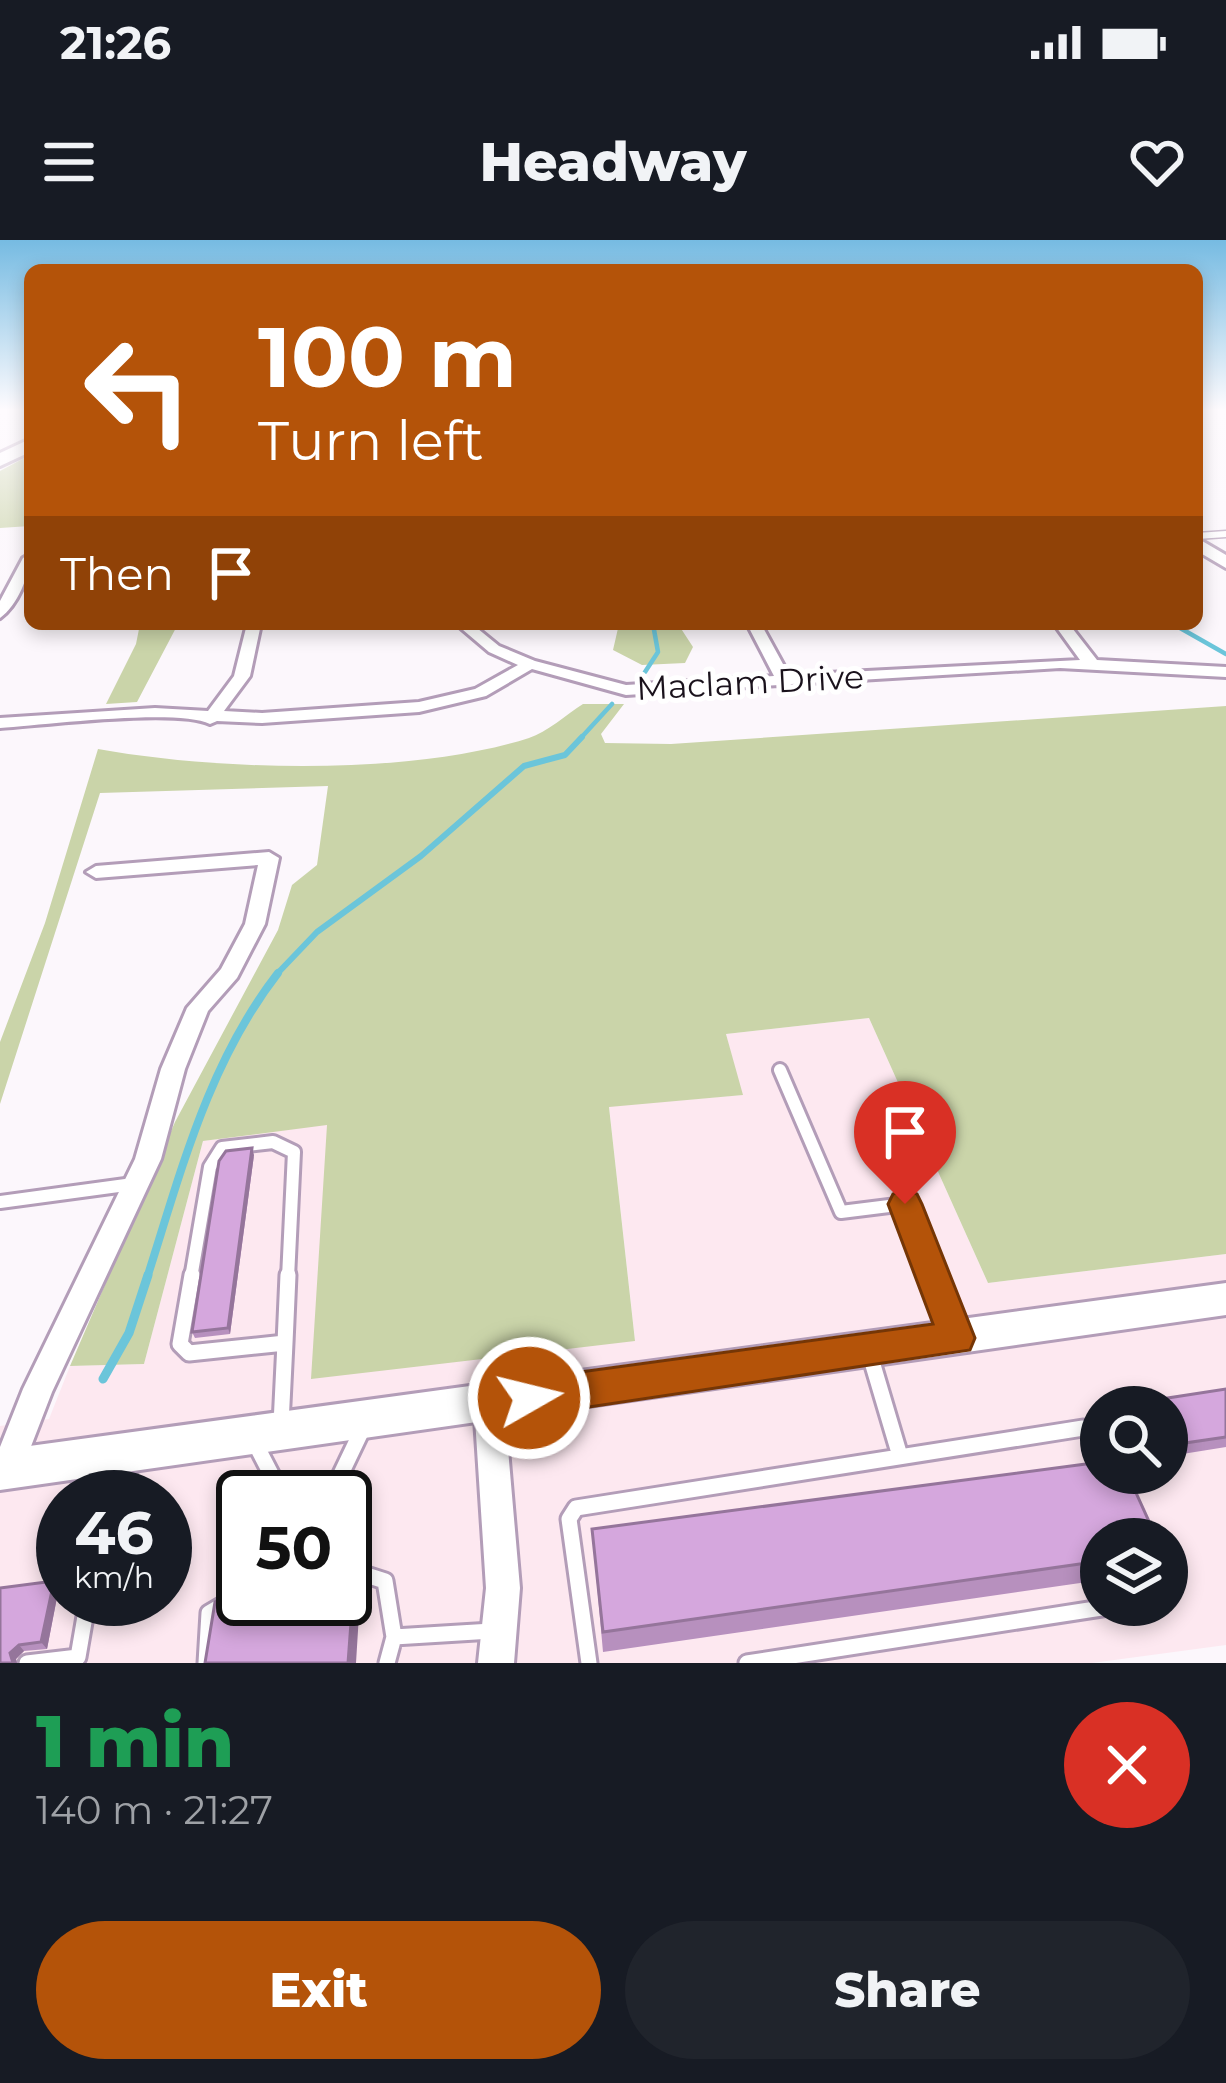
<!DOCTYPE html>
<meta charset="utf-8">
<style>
:root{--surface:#171b24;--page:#20242c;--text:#f1f3f6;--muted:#9ea1a6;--accent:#b45309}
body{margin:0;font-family:Montserrat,sans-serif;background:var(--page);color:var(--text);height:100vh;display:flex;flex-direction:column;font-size:45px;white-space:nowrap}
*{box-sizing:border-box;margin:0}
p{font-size:39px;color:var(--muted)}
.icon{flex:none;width:66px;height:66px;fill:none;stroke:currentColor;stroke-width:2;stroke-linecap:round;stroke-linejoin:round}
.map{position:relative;height:1423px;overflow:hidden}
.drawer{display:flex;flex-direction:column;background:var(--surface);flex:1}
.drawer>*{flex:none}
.top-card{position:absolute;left:24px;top:24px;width:1179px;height:366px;border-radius:18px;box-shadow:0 6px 18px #0003;background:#b45309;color:#fff;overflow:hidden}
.buttons{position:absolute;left:1080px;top:1146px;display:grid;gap:24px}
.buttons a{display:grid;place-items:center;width:108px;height:108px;border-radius:50%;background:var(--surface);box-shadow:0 6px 18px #0003;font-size:60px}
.speed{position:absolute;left:36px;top:1230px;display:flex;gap:24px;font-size:60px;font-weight:700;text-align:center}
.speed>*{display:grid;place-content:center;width:156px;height:156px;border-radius:50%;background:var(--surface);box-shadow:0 6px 18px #0003;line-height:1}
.speed small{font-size:30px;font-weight:400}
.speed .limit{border:6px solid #111;border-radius:18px;background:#fff;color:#111}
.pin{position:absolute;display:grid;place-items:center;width:102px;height:102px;color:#fff;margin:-123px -51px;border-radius:50% 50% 50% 0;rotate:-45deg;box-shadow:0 0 12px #0007}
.pin .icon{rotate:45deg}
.me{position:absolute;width:132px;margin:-66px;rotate:82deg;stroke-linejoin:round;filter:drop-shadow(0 0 9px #0008)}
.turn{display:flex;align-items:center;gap:42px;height:252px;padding:0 36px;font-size:54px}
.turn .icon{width:156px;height:156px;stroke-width:2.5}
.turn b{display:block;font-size:84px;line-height:102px}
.then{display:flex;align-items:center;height:114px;padding:0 36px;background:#0003;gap:24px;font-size:45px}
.round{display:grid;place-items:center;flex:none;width:126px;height:126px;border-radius:63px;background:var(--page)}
.overview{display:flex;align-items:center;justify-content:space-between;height:204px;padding:0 36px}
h1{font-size:72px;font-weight:800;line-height:90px;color:#1e9e55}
.cta{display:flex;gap:24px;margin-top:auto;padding:24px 36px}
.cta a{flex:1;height:138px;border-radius:72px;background:var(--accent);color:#fff;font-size:48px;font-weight:800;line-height:138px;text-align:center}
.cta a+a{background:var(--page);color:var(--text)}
.status{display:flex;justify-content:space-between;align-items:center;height:84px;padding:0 60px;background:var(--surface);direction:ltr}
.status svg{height:33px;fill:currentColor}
header{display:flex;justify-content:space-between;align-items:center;height:156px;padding:0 36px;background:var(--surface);font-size:54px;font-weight:800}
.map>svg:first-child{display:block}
.commercial{fill:#fde8f0;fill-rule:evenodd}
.green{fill:#cad4a9}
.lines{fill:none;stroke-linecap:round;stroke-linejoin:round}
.stream-far3{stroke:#6bc5da;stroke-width:4.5}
.stream-far2{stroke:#6bc5da;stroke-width:6}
.stream-far1{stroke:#6bc5da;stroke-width:8}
.stream{stroke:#6bc5da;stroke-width:9}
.lane-far2-casing{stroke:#b39db8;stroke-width:9}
.lane-far1-casing{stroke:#b39db8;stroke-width:18}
.lane-casing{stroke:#b39db8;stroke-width:21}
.street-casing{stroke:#b39db8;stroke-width:6}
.secondary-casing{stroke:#b39db8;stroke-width:6}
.highway-casing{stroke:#b39db8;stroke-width:6}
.lane-far2{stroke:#fff;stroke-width:6}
.lane-far1{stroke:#fff;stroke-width:12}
.lane{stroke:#fff;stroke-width:15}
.street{fill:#fff;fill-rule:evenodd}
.secondary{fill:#fff;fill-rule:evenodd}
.highway{fill:#fff;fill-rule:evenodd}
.wall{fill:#b790be}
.shaded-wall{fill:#95759b}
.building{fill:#d5a7dd;stroke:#95759b;stroke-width:3}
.route{fill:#b45309;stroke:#753606;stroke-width:3}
.labels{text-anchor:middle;stroke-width:10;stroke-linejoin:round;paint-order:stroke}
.far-street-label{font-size:33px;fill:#1a121c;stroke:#fff}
</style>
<div class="status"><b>21:26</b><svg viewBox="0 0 49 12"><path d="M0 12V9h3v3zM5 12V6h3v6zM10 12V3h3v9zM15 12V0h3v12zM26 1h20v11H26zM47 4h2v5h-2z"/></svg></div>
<header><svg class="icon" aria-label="menu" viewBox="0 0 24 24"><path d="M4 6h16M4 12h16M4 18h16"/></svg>Headway<svg class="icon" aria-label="heart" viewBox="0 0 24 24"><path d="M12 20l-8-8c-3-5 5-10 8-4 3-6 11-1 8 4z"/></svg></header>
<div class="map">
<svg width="1226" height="1423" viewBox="0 0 1226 1423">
<rect width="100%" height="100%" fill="#fcf7fc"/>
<path class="commercial" d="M869 778 988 1043 1226 1014V1405L1092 1423H0V1186L49 1179 70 1126 144 1124 203 901 328 884 635 1100 609 866 742 855 726 794ZM1101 1167H1167V1233H1101ZM63 1257H165V1359H63ZM243 1257H345V1359H243ZM1101 1299H1167V1365H1101Z"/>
<path class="green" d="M30 215V286L0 288V231Z
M140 384H178L137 462 106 464 136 404Z
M619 384H678L693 407 685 423 642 425 613 410Z
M583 464H624L601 494 605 503 671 504 1226 466V1014L988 1043 869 778 726 794 743 855 609 867 635 1101 311 1139 327 885 203 901 144 1124 70 1126 175 882 278 690 292 645 317 625 328 546 100 553 0 864V802L45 683 98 509C220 531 410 536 529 498 547 492 566 475 583 464Z"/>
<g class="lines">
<path class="stream-far3" d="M1173 384 1226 414
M645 432 658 412 653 384
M579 500 612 464"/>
<path class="stream-far2" d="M275 736 317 692 421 616 524 526 565 515 582 497"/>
<path class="stream-far1" d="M147 1038C181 932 208 823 278 733"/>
<path class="stream" d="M103 1139 129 1093 148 1035"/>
<defs>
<path id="lane-far2" d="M1197 296 1226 294"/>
<path id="lane-far1" d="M780 830 841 972 905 964 933 1038
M0 962 133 944
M191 1038 210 927 222 908 273 902 294 912 288 1038"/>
<path id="lane" d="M192 1035 180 1104 189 1113 285 1103
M932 1035 953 1089
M285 1103 288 1035
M870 1115 900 1216
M281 1184 285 1103
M256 1205 283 1257
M105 1257 110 1225
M330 1257 362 1190
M345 1335 360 1333 385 1341 394 1397 387 1423
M394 1397 492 1391
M27 1423 78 1417 88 1359
M206 1423 209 1373 243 1353
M589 1423 569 1279 576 1268 1083 1188 1101 1195
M747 1423 1121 1365"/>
<path id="street" d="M30 314C30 336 17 366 0 378V361L23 318Z
M247 384H261L250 436 224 471 262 473 419 462 475 449 518 425 489 412 456 384H472L499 406 535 421 626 445 774 436 747 384H761L789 435 1080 420 1054 384H1069L1097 420 1226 427V437L1060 428 792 444 785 448 779 445 626 455 532 429 486 456 419 472 262 483 217 481 210 484C177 468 44 485 0 488V478L155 468 208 471 234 436Z
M269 612 279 618 265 684 237 738 208 771 185 829 161 919 52 1152 18 1240 7 1245 0 1242V1207L23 1149 135 919 161 829 187 768 221 729 245 684 258 625 96 638 86 632 96 626Z
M489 1149 500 1153 504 1163 520 1348 514 1423H478L486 1348 474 1163 478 1153Z"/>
<path id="secondary" d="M1197 298 1226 315V328L1197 311Z
M1226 1043V1075L0 1250V1210Z"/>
<path id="highway" d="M30 199V212L0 226V213Z"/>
</defs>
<use href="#lane-far2" class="lane-far2-casing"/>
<use href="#lane-far1" class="lane-far1-casing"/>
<use href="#lane" class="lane-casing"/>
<use href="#street" class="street-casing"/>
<use href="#secondary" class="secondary-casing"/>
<use href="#highway" class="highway-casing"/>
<use href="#lane-far2" class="lane-far2"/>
<use href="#lane-far1" class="lane-far1"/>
<use href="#lane" class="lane"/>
<use href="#street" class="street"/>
<use href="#secondary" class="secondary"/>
<use href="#highway" class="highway"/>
</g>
<path class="wall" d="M254 915 230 1094 195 1098 192 1092Z
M1226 1149V1207L1170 1216 1167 1211V1167H1151L1155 1160Z
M592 1289 1101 1299V1340L603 1412Z
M54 1341 59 1347 47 1409 24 1411 16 1419 17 1423H0Z"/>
<path class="shaded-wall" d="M252 908 254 915 230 1094 228 1088Z
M54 1341 59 1347 47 1409 41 1402Z
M354 1342 360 1358 356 1423H348Z
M19 1405 24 1411 16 1419 17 1423H13L10 1413Z"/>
<path class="building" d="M252 908 228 1088 192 1092 219 921 226 911Z
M1226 1149V1197L1178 1204 1167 1183V1167H1159L1155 1160Z
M1101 1222V1233H1127L1157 1299H1101V1321L603 1392 592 1289Z
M54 1341 41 1402 19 1405 10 1413 13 1423H0V1348Z
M354 1342 348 1423H205L215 1362 232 1352H243V1359H345V1343Z"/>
<linearGradient id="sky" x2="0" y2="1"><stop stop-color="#76bbe2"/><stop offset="0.46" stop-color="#fefbfe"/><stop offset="1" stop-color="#fefbfe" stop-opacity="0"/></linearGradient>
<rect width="1226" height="369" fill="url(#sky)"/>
<path class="route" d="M905 950 917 954 922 964 975 1098 970 1110 529 1176 515 1171 509 1158 515 1145 529 1139 933 1084 888 964 893 954Z"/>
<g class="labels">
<g class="far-street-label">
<text transform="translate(750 442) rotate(-3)" y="12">Maclam Drive</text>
</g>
</g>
</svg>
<div class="buttons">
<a><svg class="icon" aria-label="search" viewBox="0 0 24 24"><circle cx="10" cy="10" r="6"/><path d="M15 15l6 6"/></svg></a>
<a><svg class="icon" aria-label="layers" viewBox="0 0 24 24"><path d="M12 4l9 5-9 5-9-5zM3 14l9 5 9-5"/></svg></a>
</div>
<div class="speed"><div>46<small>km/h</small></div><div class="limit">50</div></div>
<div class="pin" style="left:905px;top:964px;background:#d93025"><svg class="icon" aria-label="arrive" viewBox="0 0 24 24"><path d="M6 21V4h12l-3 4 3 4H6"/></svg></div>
<svg class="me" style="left:529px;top:1158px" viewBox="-20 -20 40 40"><circle r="17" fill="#b45309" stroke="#fff" stroke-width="3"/><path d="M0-11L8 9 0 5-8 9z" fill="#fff"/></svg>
<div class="top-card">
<div class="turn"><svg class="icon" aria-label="left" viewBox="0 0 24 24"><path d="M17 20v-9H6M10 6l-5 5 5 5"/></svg><div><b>100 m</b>Turn left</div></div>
<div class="then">Then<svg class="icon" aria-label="arrive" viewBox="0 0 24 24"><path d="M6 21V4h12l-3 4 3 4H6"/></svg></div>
</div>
</div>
<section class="drawer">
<div class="overview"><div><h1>1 min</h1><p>140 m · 21:27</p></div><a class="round" style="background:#d93025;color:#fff"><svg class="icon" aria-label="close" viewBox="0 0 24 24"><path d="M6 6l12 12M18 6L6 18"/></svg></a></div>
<div class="cta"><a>Exit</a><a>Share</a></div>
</section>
